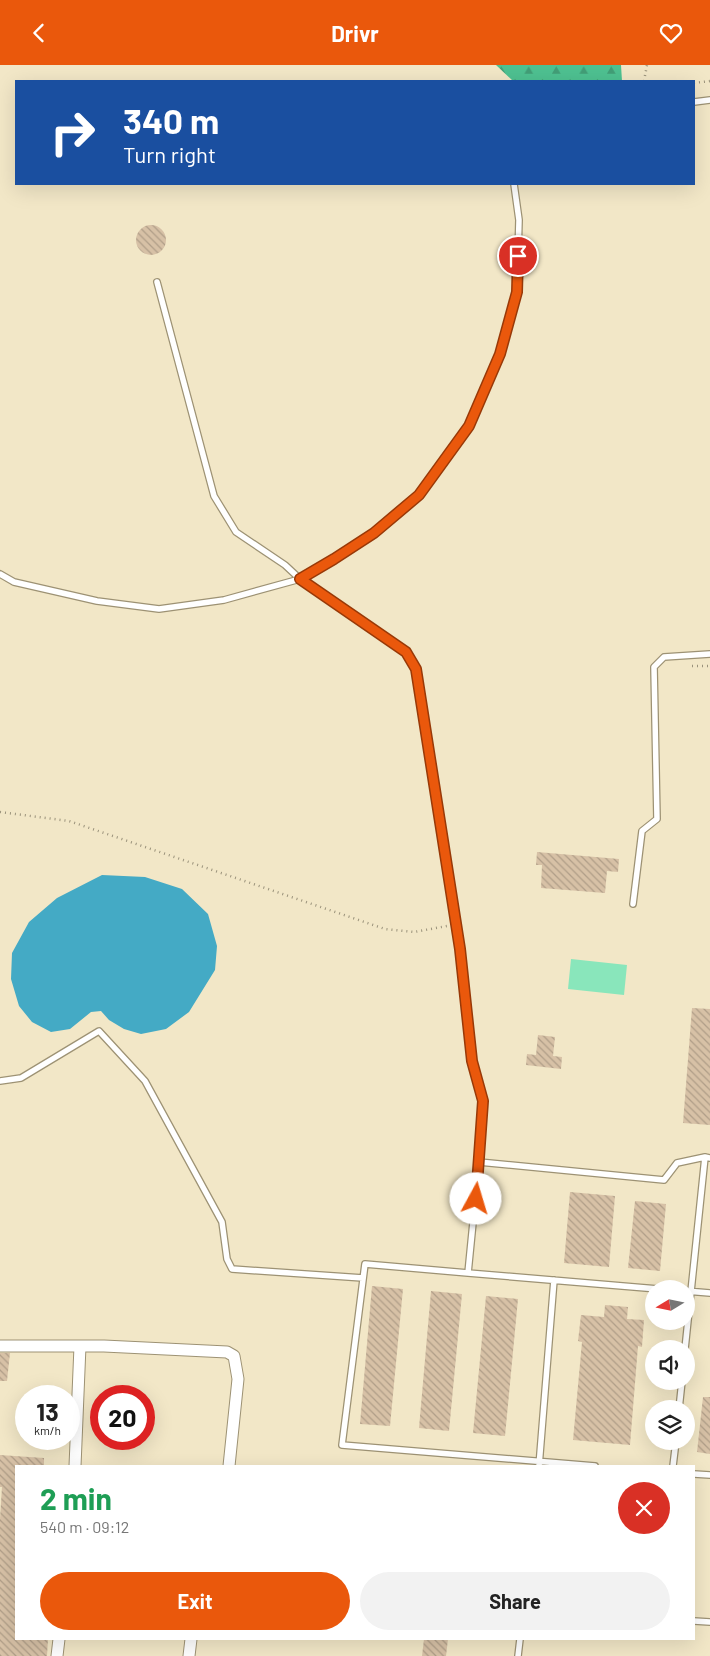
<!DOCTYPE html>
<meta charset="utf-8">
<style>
:root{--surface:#fff;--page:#f2f2f2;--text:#222;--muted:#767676;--accent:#ea580c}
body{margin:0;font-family:Barlow,sans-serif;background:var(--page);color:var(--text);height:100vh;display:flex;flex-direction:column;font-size:19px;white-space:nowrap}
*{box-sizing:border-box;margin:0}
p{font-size:16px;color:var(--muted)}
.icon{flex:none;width:28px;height:28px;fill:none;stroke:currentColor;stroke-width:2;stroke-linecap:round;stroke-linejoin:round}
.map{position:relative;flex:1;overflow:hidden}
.panel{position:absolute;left:15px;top:1400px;width:680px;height:175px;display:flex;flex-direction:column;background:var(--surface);border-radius:0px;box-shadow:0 5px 20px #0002}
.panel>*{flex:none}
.guide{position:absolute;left:15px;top:15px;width:680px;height:105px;border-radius:0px;box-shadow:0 5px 20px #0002;background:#1a4fa0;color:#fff;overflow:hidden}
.needle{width:32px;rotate:260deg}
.controls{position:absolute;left:645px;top:1215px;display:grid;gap:10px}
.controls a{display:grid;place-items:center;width:50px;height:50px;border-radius:50%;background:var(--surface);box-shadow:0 5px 20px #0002;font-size:25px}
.speed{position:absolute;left:15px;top:1320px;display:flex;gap:10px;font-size:25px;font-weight:700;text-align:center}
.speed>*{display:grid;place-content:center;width:65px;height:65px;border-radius:50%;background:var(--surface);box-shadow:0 5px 20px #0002;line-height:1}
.speed small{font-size:12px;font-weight:400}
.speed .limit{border:8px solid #d22;background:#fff;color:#111}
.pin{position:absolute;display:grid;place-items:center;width:42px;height:42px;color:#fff;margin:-21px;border:2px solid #fff;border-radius:50%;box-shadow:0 1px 5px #0007}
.me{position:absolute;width:55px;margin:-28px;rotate:6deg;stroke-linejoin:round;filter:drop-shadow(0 0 4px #0008)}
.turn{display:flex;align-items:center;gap:18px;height:105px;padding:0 25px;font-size:22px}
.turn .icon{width:65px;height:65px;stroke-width:2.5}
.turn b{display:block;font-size:35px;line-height:42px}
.round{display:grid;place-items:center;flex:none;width:52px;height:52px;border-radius:26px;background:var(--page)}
.overview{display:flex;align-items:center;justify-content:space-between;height:85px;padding:0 25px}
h1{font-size:30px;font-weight:700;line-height:38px;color:#1e9e55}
.primary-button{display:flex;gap:10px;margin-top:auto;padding:10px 25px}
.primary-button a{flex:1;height:58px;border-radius:30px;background:var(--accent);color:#fff;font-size:20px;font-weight:700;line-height:58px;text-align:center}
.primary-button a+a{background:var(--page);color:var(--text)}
header{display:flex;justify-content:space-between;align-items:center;height:65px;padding:0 25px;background:var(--accent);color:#fff;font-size:22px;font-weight:700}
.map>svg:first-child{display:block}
.forest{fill:url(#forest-firs)}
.pitch{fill:#89e6bb}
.water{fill:#44aac5}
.building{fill:url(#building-back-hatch)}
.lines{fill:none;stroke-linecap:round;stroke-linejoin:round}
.service-casing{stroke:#9d9274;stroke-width:8}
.minor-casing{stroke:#9d9274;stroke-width:13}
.path{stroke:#9a927b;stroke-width:2.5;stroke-dasharray:1 4;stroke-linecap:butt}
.service{stroke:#fff;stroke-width:5.5}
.minor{stroke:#fff;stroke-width:11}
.route-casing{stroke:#983908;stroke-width:12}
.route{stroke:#ea580c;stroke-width:9}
</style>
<header><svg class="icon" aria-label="back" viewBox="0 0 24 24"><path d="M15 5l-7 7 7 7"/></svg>Drivr<svg class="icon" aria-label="heart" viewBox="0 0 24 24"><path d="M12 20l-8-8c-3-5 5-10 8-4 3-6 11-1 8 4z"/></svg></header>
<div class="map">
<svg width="710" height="1591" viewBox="0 0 710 1591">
<defs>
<pattern id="forest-firs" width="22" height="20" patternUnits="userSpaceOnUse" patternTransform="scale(1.25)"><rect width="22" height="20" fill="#4ec191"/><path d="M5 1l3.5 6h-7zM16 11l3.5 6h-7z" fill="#429e77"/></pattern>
<pattern id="building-back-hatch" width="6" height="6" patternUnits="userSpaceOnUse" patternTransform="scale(1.25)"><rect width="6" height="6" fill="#d7c1a6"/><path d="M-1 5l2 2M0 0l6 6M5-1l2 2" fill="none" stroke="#b09e88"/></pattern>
</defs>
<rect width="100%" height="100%" fill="#f2e7c7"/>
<path class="forest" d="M496 0H621L622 16H513Z"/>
<path class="pitch" d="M571 894 627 900 624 930 568 924Z"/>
<path class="water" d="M102 810 145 812 182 824 208 849 217 881 215 905 189 947 166 964 141 969 124 964 109 955 101 946 91 947 70 964 51 967 32 957 19 941 11 914 12 888 29 857 57 833Z"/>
<path class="building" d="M136 175a15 15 0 1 1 30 0a15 15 0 1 1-30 0Z
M537 787 619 794 618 807 607 806 605 828 541 823 542 800H536Z
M692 943 710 944V1060L683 1058Z
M538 970 555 972 553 991 562 992 561 1004 526 1000 527 989 536 990Z
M570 1127 615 1131 609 1202 564 1198Z
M635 1136 666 1139 660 1206 628 1203Z
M372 1221 403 1224 390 1361 360 1359Z
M431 1226 462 1229 449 1366 419 1363Z
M486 1231 518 1234 505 1371 473 1368Z
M605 1240 628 1242 627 1254 644 1255 642 1282 638 1281 630 1380 573 1375 582 1277 578 1276 581 1250 604 1252Z
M0 1288H10L7 1316H0Z
M703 1332H710V1389L697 1387Z
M0 1390 44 1393V1401H16V1574H48L47 1591H0V1454L2 1422H0Z
M424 1574H448L446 1591H422Z"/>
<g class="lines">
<defs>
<path id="service" d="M694 37 710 35
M157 217 214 431 236 467 285 500 300 514 406 587 416 604 460 883 472 995 483 1036 479 1097
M0 509 14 517 97 536 159 544 224 535 300 514 374 468 419 430 469 361 500 289 517 227 519 155 514 119
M633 839 642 766 657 754 654 602 664 592 710 589
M0 1016 21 1013 99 966 145 1016 222 1157 227 1194 232 1204 363 1213
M468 1208 365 1199 342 1380 595 1401
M658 1224 468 1208 479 1097 664 1115 677 1098 705 1092 710 1093
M686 1226 710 1228
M685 1284 705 1092
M679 1344 682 1316
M539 1401 554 1215
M673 1401 676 1376
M694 1409 710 1410
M694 1556 710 1557
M518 1591 520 1574"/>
<path id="minor" d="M0 1281H104L227 1287 234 1291 238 1314 229 1401
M75 1401 80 1281
M57 1591 59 1574
M189 1591 191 1574"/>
</defs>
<use href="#service" class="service-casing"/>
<use href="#minor" class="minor-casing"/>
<path class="path" d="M644 16 647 0
M694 18 710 16
M692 601H710
M0 747 69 756 385 864 414 867 447 861"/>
<use href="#service" class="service"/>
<use href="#minor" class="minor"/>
</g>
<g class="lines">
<defs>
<path id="route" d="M476 1134 483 1036 472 996 460 884 416 604 406 587 300 514 334 494 374 468 419 430 469 361 500 289 517 227 518 191"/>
</defs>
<use href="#route" class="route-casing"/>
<use href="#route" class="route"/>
</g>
</svg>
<div class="controls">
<a><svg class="needle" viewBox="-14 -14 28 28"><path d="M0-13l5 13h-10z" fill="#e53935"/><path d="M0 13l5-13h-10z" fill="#767676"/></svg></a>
<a><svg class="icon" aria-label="sound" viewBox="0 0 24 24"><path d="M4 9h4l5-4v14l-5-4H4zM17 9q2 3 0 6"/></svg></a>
<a><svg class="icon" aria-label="layers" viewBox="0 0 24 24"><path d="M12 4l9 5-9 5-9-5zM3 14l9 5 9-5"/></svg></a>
</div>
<div class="speed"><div>13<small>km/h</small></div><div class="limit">20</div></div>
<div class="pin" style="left:518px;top:191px;background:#d93025"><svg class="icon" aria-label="arrive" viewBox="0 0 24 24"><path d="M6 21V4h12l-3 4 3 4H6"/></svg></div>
<svg class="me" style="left:476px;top:1134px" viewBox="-20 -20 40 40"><circle r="19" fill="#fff"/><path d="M0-13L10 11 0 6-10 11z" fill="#ea580c"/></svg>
<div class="guide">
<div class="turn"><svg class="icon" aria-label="right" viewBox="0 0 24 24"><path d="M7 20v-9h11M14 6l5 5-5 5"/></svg><div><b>340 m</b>Turn right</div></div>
</div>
<section class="panel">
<div class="overview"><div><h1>2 min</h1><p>540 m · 09:12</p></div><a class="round" style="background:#d93025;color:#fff"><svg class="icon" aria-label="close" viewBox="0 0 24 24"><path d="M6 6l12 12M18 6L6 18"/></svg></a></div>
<div class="primary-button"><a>Exit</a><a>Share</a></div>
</section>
</div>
